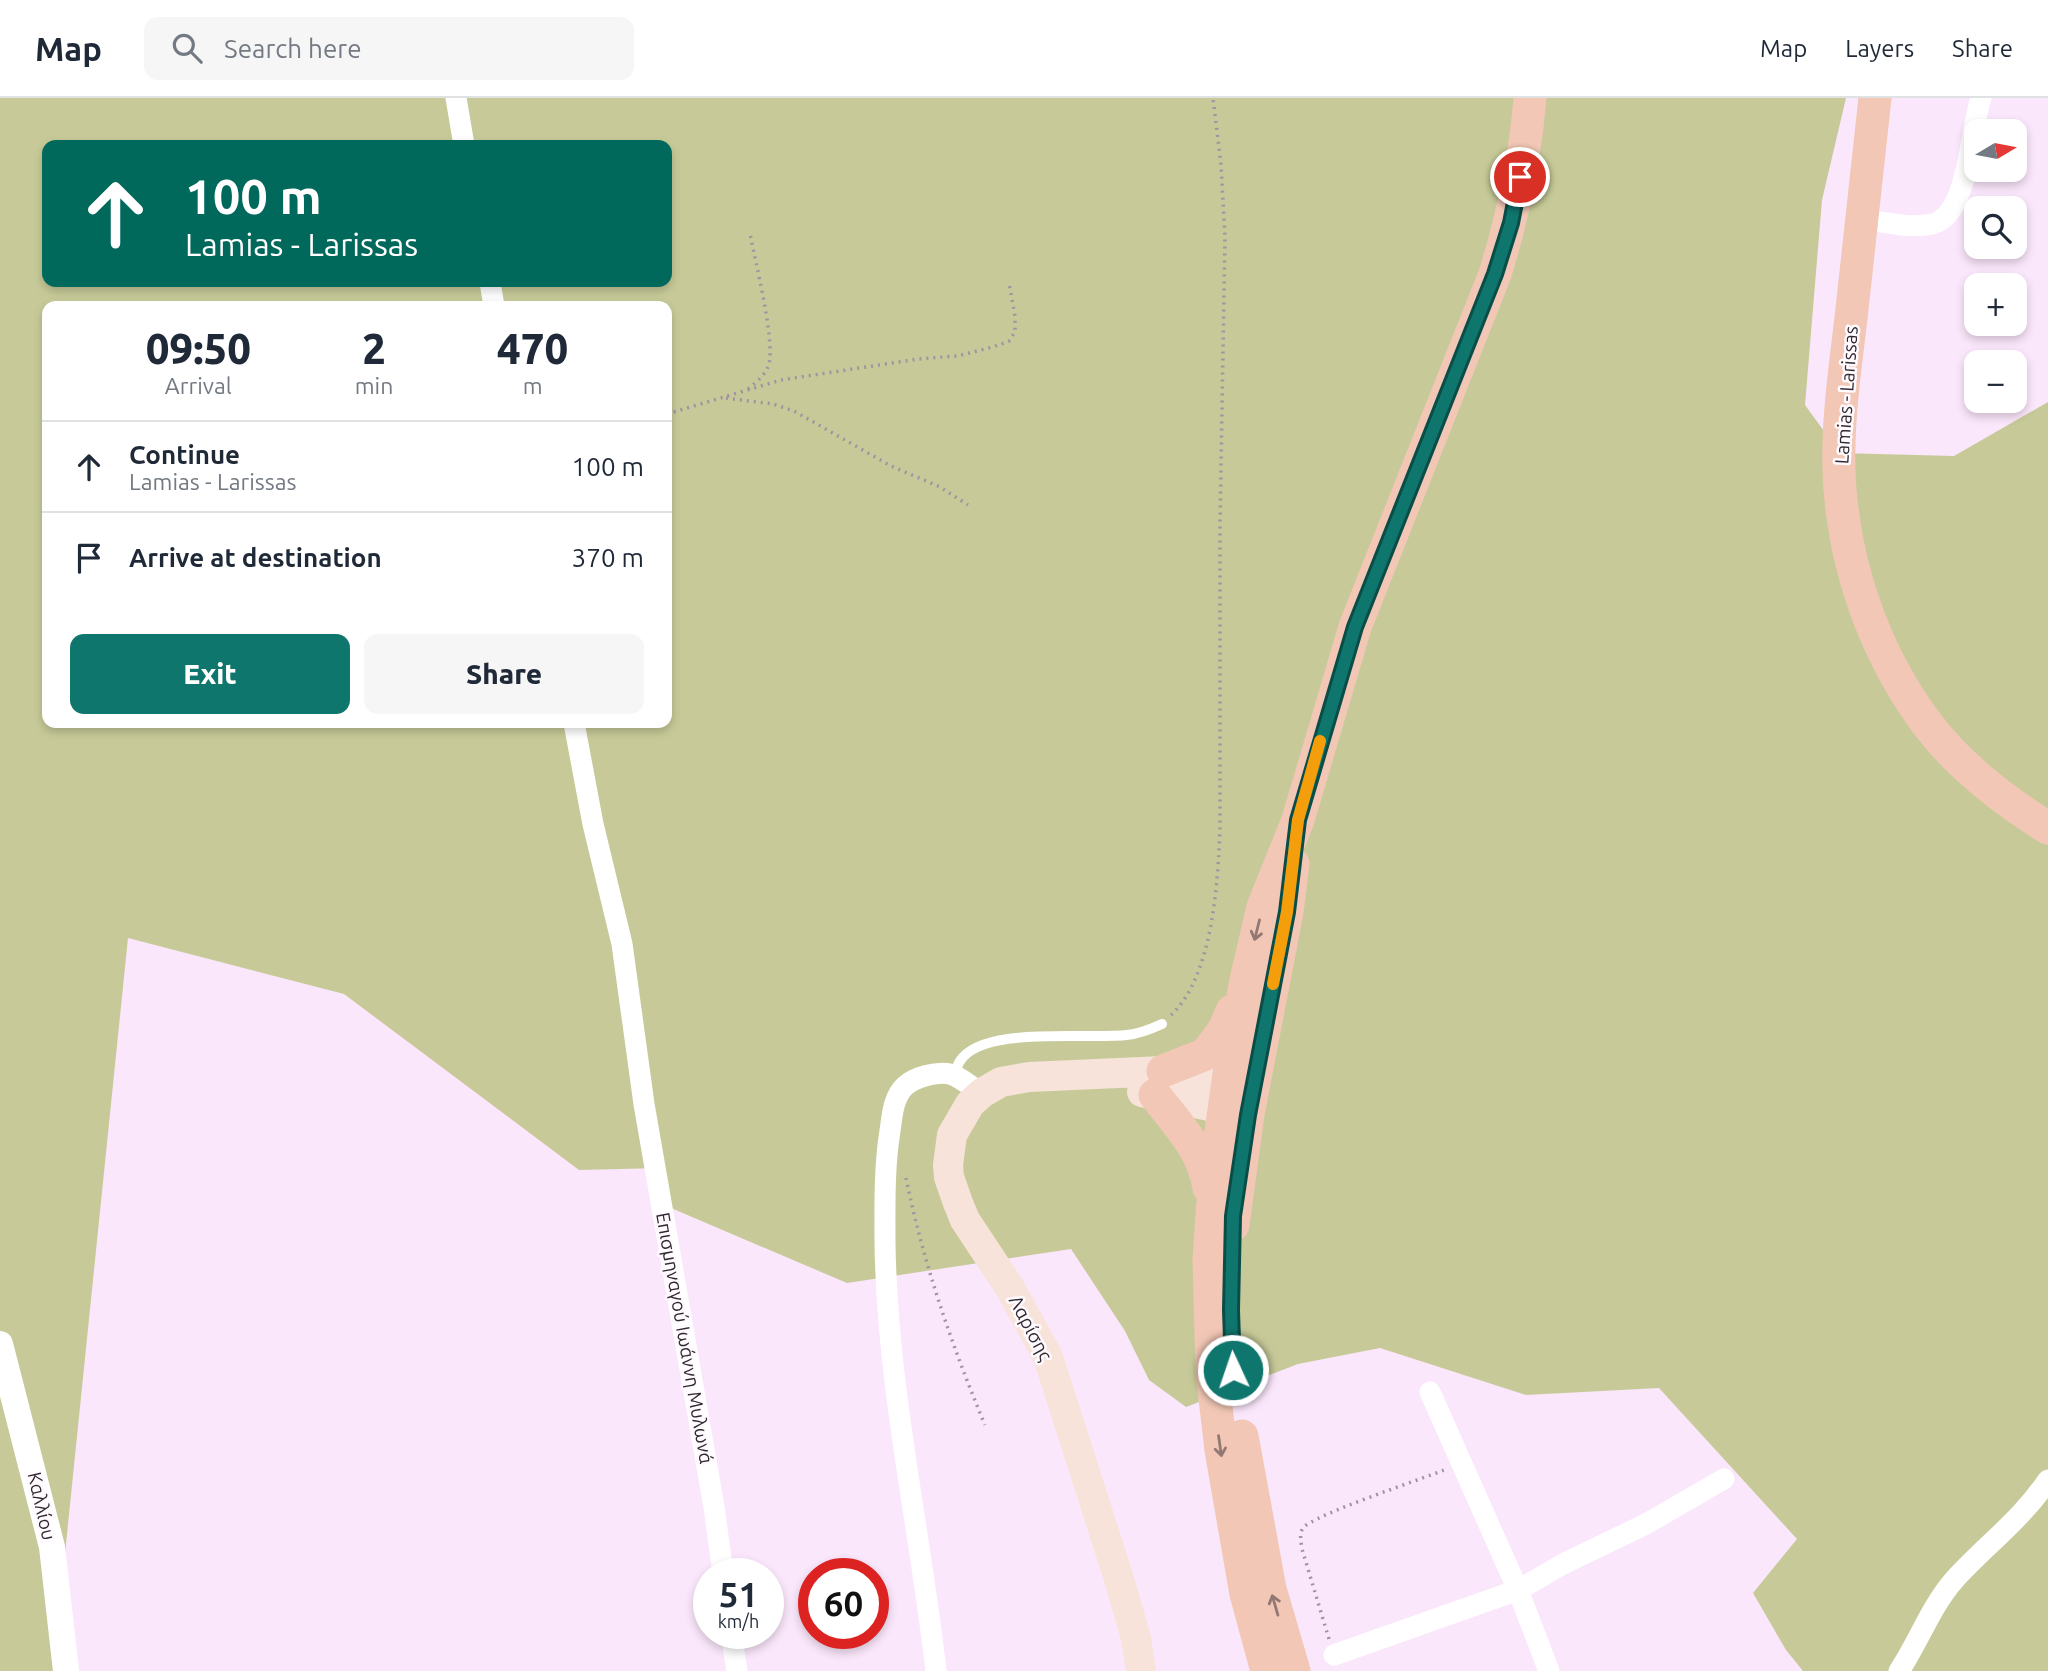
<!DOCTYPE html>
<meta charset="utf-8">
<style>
:root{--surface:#fff;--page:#f6f6f7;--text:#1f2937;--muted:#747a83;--line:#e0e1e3;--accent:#0f766e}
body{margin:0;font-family:Ubuntu,sans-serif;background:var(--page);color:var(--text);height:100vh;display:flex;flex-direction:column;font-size:26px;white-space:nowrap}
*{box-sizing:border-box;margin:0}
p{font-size:23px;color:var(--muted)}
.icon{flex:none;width:38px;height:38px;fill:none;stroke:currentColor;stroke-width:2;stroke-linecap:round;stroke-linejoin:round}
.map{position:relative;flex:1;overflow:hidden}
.details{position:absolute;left:42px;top:203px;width:630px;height:427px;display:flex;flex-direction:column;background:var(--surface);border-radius:14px;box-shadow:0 4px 10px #0003}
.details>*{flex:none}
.banner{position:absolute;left:42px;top:42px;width:630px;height:147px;border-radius:14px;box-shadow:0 4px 10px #0003;background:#00695c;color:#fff;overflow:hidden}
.needle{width:46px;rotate:80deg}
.controls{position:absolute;left:1964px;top:21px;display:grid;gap:14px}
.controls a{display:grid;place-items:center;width:63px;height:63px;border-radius:14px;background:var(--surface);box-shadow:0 4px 10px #0003;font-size:35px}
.speed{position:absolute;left:693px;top:1460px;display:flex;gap:14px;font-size:35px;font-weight:700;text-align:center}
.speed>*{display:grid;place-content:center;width:91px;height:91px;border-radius:50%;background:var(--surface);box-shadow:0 4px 10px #0003;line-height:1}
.speed small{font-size:18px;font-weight:400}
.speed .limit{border:10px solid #d22;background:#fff;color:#111}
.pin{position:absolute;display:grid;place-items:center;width:60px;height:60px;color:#fff;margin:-30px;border:4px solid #fff;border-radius:50%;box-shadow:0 2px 7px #0007}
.me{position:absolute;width:77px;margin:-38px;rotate:357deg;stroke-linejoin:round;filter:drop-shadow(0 0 5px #0008)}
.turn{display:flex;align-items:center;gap:24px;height:147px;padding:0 28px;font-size:32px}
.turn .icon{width:91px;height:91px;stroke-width:2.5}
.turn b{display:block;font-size:49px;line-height:60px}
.eta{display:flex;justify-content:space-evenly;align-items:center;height:119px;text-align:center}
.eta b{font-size:42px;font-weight:800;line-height:49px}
.button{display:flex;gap:14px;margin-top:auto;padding:14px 28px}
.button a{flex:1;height:80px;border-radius:14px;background:var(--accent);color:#fff;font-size:28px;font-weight:800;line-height:80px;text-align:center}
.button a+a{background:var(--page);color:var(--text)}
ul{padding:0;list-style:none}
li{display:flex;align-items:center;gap:21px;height:91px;padding:0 28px;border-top:2px solid var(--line)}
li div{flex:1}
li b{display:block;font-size:26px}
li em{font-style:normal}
header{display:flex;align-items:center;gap:42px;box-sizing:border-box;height:98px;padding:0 35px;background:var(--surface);border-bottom:2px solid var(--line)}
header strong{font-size:33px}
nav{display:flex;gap:38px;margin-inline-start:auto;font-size:24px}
.search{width:490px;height:63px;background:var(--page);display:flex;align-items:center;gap:18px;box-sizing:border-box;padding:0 24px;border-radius:14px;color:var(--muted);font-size:26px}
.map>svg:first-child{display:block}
.green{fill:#c7ca98;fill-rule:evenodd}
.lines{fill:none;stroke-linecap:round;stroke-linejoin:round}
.path{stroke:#a193a1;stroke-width:3.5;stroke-dasharray:2 5;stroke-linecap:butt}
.service{stroke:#fff;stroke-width:10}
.minor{stroke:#fff;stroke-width:21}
.tertiary{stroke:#fff;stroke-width:26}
.secondary{stroke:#f8e3da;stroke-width:30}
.primary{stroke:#f2c7b5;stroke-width:33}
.oneway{stroke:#927873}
.route-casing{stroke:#0a4d48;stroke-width:18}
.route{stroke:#0f766e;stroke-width:12}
.slow{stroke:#f59e0b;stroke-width:12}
.labels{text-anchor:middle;stroke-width:5;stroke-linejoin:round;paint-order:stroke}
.street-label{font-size:19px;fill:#312931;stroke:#fefafe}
</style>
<header>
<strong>Map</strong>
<div class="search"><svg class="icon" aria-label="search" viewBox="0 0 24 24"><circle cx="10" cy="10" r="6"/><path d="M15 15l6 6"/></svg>Search here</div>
<nav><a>Map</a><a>Layers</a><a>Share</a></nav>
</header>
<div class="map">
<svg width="2048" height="1573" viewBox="0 0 2048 1573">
<rect width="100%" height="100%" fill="#fbe7fb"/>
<path class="green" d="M0 0H1846L1822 102 1805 307 1840 355 1954 358 2048 304V1573H1803L1786 1552 1753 1495 1797 1441 1659 1290 1526 1297 1380 1250 1298 1266 1186 1309 1149 1282 1125 1233 1071 1151 847 1185 671 1110 662 1070 579 1072 344 896 128 840 53 1573H0ZM47 47H667V184H47ZM47 208H667V625H47Z"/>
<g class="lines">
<path class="path" d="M748 291C756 284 766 277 769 266 775 241 755 163 750 135
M726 300 773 306 794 313 891 368 940 389 968 407
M667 316 781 282 918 261 957 258 993 249 1009 243 1015 234V218L1009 185
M1171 917C1213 878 1218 784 1220 729V427L1225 138 1221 67 1213 0
M906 1080C923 1164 952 1248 985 1327
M1329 1541 1302 1451C1301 1443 1299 1436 1303 1430 1313 1417 1422 1381 1444 1372"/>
<path class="service" d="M955 978C956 973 957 967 960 963 983 927 1088 942 1127 937 1139 936 1151 931 1162 926"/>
<path class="minor" d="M456 0 464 47
M1862 121C1884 124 1910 131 1932 126 1969 118 1970 31 1981 0
M490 184 494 208
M574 625 593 726 622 846 644 1006 714 1409 723 1475
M1430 1294 1518 1492 1549 1573
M731 1535 737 1573
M1334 1557 1518 1492 1565 1465 1644 1427 1724 1381
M936 1573C920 1430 887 1289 885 1145 885 1107 884 1070 890 1033 892 1019 893 999 905 988 915 979 937 973 950 976 961 979 972 990 982 995
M1899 1573C1919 1543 1931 1508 1955 1481 1987 1446 2020 1423 2048 1382"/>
<path class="tertiary" d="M0 1246 52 1449 66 1573"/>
<path class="secondary" d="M1142 994 1248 1016
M1141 1573 1136 1540 1119 1481 1048 1259 1010 1190 965 1122 958 1105 949 1079 948 1067 952 1037 970 1006 982 995 1001 984 1029 979 1163 973 1250 996"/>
<path class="primary" d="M1875 0C1867 70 1860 141 1852 211 1845 274 1834 338 1841 402 1849 482 1879 562 1928 627 1960 669 2003 702 2048 730
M1163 973 1206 956 1224 932 1232 913
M1155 997C1178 1027 1203 1051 1209 1090
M1233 1127 1248 1016 1287 814 1293 766
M1242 1338 1270 1491 1294 1573
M1267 1573 1246 1496 1221 1352 1212 1274 1209 1161 1212 1116 1217 1062 1230 969 1246 882 1263 809 1298 722 1355 529 1495 176C1513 118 1525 61 1530 0"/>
</g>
<defs><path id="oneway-shaft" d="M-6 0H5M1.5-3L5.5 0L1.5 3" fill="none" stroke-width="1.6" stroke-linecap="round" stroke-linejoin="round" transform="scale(1.75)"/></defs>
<g class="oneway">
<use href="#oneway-shaft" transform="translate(1257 832) rotate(104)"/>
<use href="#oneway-shaft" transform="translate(1220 1348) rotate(82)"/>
<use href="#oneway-shaft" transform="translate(1275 1507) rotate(-106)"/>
</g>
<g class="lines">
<defs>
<path id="route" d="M1233 1272 1231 1212 1233 1118 1248 1017 1287 814 1298 722 1355 529 1495 176 1511 125 1520 79"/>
</defs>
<use href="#route" class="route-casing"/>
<use href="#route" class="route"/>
<path class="slow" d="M1273 886 1287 814 1298 722 1320 643"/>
</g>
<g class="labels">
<g class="street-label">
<text transform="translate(1846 297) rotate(-86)" y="7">Lamias - Larissas</text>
<text transform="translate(1031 1230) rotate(62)" y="7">Λαρίσης</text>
<text transform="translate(685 1240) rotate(80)" y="7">Επισμηναγού Ιωάννη Μυλωνά</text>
<text transform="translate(42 1408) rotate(77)" y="7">Καλλίου</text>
</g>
</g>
</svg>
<div class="controls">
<a><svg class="needle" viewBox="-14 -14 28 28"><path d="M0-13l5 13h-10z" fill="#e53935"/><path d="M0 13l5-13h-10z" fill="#747a83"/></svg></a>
<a><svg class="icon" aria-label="search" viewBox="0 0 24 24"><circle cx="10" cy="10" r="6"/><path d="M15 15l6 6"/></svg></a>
<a>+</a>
<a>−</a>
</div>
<div class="speed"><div>51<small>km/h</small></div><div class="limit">60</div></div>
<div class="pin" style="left:1520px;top:79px;background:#d93025"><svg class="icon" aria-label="arrive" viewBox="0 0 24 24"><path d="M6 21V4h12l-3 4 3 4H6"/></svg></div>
<svg class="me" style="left:1233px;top:1272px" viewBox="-20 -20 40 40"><circle r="17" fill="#0f766e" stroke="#fff" stroke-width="3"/><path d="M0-11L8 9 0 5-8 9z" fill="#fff"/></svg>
<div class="banner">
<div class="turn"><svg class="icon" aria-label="ahead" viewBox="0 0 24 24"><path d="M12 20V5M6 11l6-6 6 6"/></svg><div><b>100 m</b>Lamias - Larissas</div></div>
</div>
<section class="details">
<div class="eta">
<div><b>09:50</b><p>Arrival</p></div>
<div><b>2</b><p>min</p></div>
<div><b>470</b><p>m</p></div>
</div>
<ul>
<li><svg class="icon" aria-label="ahead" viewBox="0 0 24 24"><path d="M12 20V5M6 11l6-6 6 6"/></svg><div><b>Continue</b><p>Lamias - Larissas</p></div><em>100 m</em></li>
<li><svg class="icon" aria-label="arrive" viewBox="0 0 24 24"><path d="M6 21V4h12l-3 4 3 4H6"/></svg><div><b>Arrive at destination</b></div><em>370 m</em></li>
</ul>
<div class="button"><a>Exit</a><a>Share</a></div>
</section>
</div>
